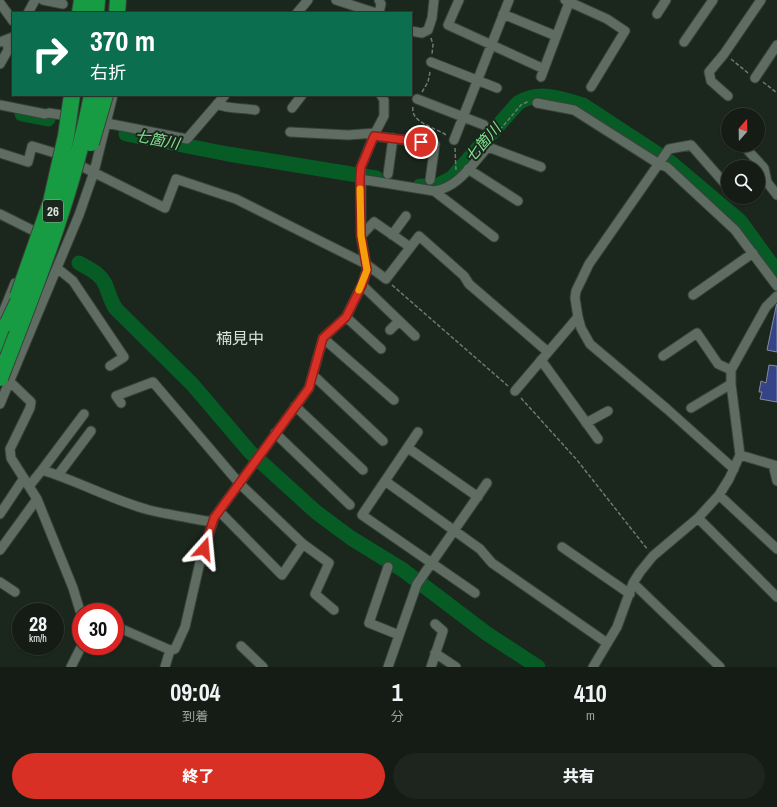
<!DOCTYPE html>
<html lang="ja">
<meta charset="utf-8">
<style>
:root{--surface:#141c15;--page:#1d251e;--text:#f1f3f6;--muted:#9da1a0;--line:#333a34;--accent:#d93025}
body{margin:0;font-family:"Archivo Narrow","Noto Sans JP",sans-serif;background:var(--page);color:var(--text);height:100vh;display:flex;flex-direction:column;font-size:15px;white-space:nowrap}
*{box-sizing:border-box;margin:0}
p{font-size:13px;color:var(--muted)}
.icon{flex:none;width:22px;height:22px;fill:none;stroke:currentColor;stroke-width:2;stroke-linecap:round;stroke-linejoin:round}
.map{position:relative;height:667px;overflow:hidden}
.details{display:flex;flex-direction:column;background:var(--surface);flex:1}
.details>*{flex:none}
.banner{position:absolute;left:12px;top:12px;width:400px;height:84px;border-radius:0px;box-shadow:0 1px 3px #0004,0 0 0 1px var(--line);background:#0b6e4f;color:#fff;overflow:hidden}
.needle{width:26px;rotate:20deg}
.fabs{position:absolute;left:721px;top:108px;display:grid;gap:8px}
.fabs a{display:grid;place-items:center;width:44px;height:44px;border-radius:50%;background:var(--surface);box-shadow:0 1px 3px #0004,0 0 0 1px var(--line);font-size:20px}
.speed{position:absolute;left:12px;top:603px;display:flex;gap:8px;font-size:20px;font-weight:700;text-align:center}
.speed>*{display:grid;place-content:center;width:52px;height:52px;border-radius:50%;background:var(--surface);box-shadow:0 1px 3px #0004,0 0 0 1px var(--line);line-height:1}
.speed small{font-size:10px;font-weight:400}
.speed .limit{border:6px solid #d22;background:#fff;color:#111}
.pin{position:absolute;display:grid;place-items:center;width:34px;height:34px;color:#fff;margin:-17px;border:2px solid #fff;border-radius:50%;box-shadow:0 1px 4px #0007}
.me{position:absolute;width:44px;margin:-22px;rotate:18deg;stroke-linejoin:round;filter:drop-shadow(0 0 3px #0008)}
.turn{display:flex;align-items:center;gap:14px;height:84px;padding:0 12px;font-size:18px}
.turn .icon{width:52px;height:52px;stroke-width:2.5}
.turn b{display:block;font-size:28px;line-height:34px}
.eta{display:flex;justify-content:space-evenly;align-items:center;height:68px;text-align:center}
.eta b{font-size:24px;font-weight:800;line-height:28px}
.cta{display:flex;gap:8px;margin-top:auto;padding:8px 12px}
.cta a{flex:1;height:46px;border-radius:24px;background:var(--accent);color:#fff;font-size:16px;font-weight:800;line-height:46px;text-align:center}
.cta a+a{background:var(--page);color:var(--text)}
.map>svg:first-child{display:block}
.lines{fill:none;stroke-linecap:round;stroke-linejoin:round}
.river{stroke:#065c24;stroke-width:15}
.building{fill:#354489;stroke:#858a9a}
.street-casing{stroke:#384239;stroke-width:11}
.highway-casing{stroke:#384239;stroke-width:18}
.path{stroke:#6f7970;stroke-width:1.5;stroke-dasharray:4 2;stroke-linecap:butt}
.street{stroke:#5f6c61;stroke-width:9}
.highway{stroke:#189c43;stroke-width:16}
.highway-bridge-casing{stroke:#384239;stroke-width:18;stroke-linecap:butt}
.highway-bridge{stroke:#189c43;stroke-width:16}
.route-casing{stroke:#8d1f18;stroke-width:10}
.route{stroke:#d93025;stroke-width:7}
.slow{stroke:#f59e0b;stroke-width:7}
.labels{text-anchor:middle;stroke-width:4;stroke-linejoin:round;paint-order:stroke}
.shield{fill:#1b261c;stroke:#a1aaa2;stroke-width:1}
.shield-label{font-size:13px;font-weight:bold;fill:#dae2db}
.water-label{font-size:15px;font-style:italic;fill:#83e594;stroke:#1b261c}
.quarter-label{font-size:16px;fill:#d4e3d6;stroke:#1b261c}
</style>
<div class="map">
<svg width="777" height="667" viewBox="0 0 777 667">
<rect width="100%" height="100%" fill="#1b261c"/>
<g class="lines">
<path class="river" d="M22 114 48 119
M126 134 228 154 376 178
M420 186 435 187 452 178 518 103C539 90 561 98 583 105L670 162 740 221 777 272
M79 263C90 269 101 274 106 286 109 294 111 302 116 309L192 384 250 452 316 512 351 538 403 570 486 633 538 667"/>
</g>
<path class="building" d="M777 302V352L767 350Z
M769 365 777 366V402L760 399 762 392H759L761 381 766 383Z"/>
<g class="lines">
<defs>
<path id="street" d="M43 0 63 4
M336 0 376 13
M379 0 381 4 379 13
M459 0 448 25 544 69
M565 0 607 19 625 31 591 87
M0 3 13 21
M28 13 35 0
M297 13 308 0
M503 14 556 36
M657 14 666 0
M411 31 422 33 428 30 432 18 434 0
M0 42 13 37
M684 42 713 0
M431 62 497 88
M0 64 8 50 7 41
M541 77 570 0
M755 78 777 45
M728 96 711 81 709 72 724 54 761 0
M417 99 484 125
M537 103 574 110 659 164 667 167 735 230 777 286
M217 104C226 109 244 108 255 110
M0 105 45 114 49 113 62 115
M292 108 302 95
M106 123 187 139 225 95
M290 132 348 135 375 133
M374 136 435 144 430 180
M454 140 509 0
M743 145 764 168 767 182 777 195
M0 153 28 162 32 146 55 153 165 208 176 179 236 199 366 264 386 279 419 236 464 276 469 284 548 352
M468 169 518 201
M388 174 393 138
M360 179 434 191C458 188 472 164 488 147L541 167
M727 186 691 145 669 149 589 264 576 291 575 298 578 317 581 328 590 344 667 409 734 469
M434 191 494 237
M0 214 34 231
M392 235 406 216
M361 236 374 222 410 247
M57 268 73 281 124 357 110 366
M362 285 415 336
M693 295 753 253
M346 317 381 349
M0 320 15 283
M390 330 399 321
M323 338 394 400
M663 356 697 333 718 364 731 370
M541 360 598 439
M313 375 383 441
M5 377 31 402 30 408 10 449 11 458 37 499 73 588 80 611 82 612
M515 391 578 317
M121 403 116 396 153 382 239 483 303 544 329 563 315 594 334 610
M0 404 79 215 94 172 113 95
M295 406 363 470
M691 408 731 384
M586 423 608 411
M418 432 362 515 475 593
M275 433 350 505
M408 448 478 497
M740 455 777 466
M773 465 777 481
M42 470 84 414
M58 475 91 431
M385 481 480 549 492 563 607 643
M30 485 42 470C78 481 112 500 149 510 169 515 191 518 212 522
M719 495 777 549
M219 511 282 575 303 544
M0 514 24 478
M698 518 777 597
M562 547 630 594
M0 550 37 499
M388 567 369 623 399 635
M0 582 15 592
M633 583 720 667
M115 626 170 650 175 649 185 627 200 562 214 518 309 388 323 338 346 317 362 285 367 270 361 236V167L375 133 384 116V100L381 95
M241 646 263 667
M435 653 456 667
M71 667 80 649
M165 667 170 650
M388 667 417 584 487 483
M431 667 443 631 435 624
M593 667 617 627 633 583 640 572 653 556 698 518 719 495 729 479 740 455 731 384V370L766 307 777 296"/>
<path id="highway" d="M80 13 82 0
M96 13 97 0
M117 13 118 0
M0 344 8 323"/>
</defs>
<use href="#street" class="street-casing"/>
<use href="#highway" class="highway-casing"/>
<path class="path" d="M431 38 433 45 432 54
M731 59 748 73
M763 82 777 93
M422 92 428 82 430 72
M413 107C410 123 437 128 446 135
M492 139 521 105 529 101
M455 148 456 171
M392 285 508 386
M521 398 577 460 648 550"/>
<use href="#street" class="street"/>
<use href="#highway" class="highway"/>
<defs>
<path id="highway-bridge" d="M91 143 105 95
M18 296 51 202 66 136 72 95
M8 323 25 287
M0 378C36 285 73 193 92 95"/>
</defs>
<use href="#highway-bridge" class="highway-bridge-casing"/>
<use href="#highway-bridge" class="highway-bridge"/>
</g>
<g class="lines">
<defs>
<path id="route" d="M204 549 214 518 309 388 323 338 346 317 362 285 367 270 361 236 360 177 361 167 374 136 421 142"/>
</defs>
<use href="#route" class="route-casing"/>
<use href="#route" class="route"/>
<path class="slow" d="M359 290 367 270 361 236 360 189"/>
</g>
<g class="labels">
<rect class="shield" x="43" y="200" width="20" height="22" rx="3"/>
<g class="shield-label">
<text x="53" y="216">26</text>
</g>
<g class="water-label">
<text transform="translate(157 140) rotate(11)" y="5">七箇川</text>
<text transform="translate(483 143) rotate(-49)" y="5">七箇川</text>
</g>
<g class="quarter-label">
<text x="240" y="344">楠見中</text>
</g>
</g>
</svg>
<div class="fabs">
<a><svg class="needle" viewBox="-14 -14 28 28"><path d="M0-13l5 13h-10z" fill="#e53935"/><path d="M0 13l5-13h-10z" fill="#9da1a0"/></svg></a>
<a><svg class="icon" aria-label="search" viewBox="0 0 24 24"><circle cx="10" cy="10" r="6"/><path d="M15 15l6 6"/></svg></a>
</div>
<div class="speed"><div>28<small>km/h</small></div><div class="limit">30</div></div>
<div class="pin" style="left:421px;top:142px;background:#d93025"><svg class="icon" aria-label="arrive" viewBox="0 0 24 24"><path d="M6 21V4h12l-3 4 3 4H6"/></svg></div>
<svg class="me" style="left:204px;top:549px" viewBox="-20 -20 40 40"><path d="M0-17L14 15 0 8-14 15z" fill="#d93025" stroke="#fff" stroke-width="4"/></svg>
<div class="banner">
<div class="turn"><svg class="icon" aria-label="right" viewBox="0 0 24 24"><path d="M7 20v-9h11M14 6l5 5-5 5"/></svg><div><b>370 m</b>右折</div></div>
</div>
</div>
<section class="details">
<div class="eta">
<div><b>09:04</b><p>到着</p></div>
<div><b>1</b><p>分</p></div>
<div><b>410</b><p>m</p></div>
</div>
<div class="cta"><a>終了</a><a>共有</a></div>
</section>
